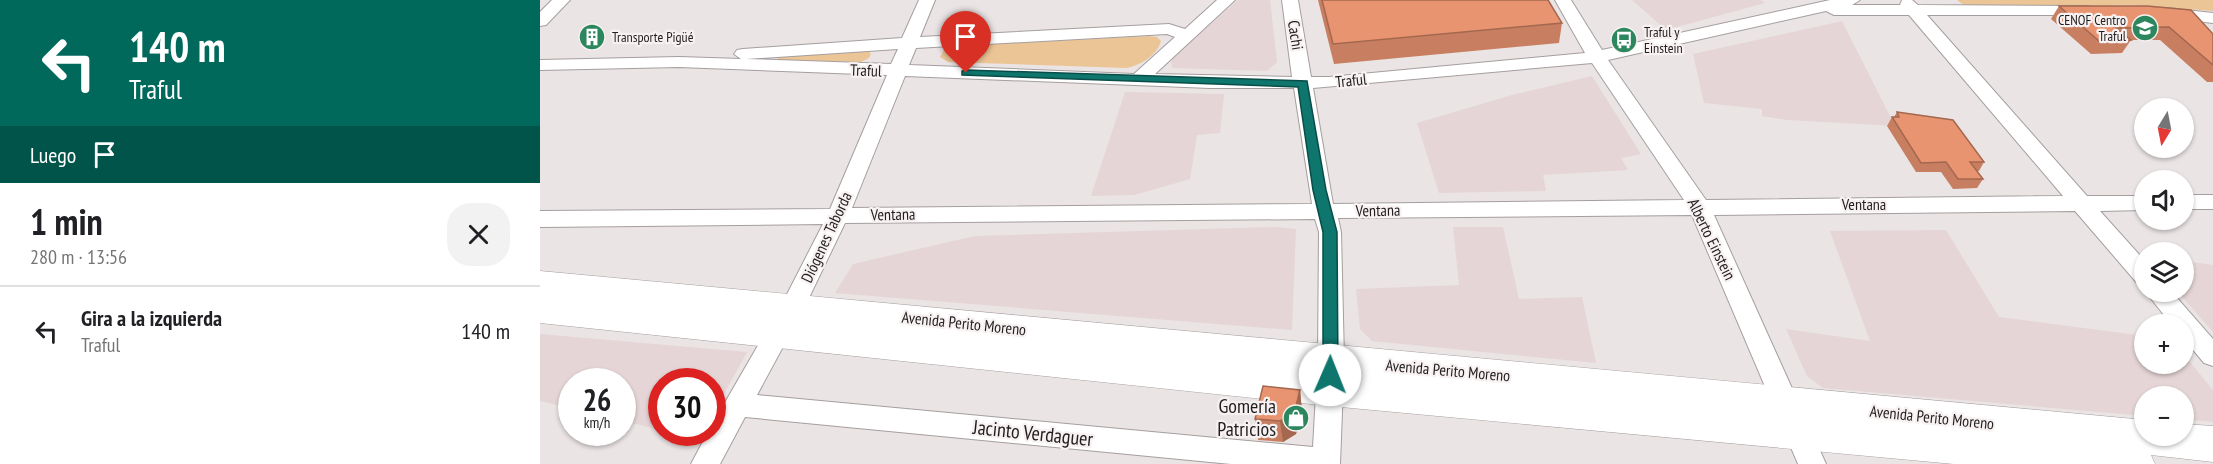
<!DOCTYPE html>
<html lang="es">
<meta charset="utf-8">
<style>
:root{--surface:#fff;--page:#f2f2f2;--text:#202124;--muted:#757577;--line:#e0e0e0}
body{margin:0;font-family:"PT Sans Narrow",sans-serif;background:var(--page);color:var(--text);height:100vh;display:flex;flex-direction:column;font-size:22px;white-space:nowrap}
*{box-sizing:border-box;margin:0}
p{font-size:20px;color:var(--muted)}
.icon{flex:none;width:33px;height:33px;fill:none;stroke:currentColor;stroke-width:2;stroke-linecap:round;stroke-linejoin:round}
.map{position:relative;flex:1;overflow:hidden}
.drawer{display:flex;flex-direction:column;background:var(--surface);width:540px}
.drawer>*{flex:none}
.banner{background:#00695c;color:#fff;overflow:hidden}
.needle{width:39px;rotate:190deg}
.controls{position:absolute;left:1594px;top:98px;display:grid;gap:12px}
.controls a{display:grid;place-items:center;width:60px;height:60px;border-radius:50%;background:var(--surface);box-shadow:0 2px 4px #0004;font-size:30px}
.speed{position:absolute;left:18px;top:368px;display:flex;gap:12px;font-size:30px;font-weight:700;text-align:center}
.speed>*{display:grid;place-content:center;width:78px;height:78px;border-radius:50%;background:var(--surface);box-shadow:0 2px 4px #0004;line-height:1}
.speed small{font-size:15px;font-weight:400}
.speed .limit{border:9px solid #d22;background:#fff;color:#111}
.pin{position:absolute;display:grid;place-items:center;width:51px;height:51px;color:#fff;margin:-62px -26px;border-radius:50% 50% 50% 0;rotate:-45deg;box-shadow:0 0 6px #0007}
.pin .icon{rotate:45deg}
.me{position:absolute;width:66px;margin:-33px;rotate:1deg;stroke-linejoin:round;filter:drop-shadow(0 0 4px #0008)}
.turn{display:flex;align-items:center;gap:21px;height:126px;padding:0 30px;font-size:27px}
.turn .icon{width:78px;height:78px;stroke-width:2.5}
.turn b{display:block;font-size:42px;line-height:51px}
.then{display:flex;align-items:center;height:57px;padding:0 30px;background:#0003;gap:12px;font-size:22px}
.round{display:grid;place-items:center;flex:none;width:63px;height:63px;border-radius:24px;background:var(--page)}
.head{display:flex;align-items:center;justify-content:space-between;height:102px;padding:0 30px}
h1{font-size:36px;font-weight:700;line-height:45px}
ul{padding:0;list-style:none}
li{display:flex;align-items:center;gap:18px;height:90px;padding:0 30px;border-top:2px solid var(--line)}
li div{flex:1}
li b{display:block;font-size:22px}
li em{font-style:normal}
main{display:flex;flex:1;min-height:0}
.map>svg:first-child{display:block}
.built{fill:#e5d5d6}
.green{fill:#ecc596}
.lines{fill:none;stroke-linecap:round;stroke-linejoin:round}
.street-casing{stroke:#a59e9f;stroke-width:2}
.secondary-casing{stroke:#a59e9f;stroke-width:1}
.street{fill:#fff;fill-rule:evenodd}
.secondary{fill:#fff;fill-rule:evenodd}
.wall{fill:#c87f61}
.shaded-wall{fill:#a3684f}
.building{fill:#e99471;stroke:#a3684f;stroke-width:1.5}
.route{fill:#0f766e;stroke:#0a4d48;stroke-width:1.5}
.labels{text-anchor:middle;stroke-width:4.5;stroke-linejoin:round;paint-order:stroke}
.far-poi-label{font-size:14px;fill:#211e1f;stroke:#f8f1f1;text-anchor:start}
.street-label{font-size:16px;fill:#211e1f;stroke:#f8f1f1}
.near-poi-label{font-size:20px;fill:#211e1f;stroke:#f8f1f1;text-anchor:end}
.near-street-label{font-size:20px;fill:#211e1f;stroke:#f8f1f1}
</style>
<main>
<section class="drawer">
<div class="banner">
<div class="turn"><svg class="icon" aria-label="left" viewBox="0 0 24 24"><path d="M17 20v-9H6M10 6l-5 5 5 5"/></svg><div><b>140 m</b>Traful</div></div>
<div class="then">Luego<svg class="icon" aria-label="arrive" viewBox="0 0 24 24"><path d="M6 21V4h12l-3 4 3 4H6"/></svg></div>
</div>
<div class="head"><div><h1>1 min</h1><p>280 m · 13:56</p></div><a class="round"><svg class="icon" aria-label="close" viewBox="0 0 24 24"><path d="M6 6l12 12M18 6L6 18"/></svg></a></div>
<ul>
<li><svg class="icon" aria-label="left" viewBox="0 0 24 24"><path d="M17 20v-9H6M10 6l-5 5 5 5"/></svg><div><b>Gira a la izquierda</b><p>Traful</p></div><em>140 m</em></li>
</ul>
</section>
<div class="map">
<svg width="1673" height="464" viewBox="0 0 1673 464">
<rect width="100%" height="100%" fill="#ebe4e4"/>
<path class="built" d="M698 0H730L737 62 727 71 632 68 631 59Z
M1092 0H1221L1225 3 1126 30Z
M1302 21 1355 126 1247 120 1222 116V109L1164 103 1153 54Z
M1052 76 1101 154 1081 158 1088 170 1003 175 1006 191 899 193 877 123 972 95Z
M585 92 684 94 680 133 657 135 650 179 594 195 551 196Z
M736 227 756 229 752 330 295 293 313 264 435 236Z
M913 227H963L979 299 1042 297 1056 363 832 341 820 329 816 289 919 285Z
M1406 230 1459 317 1605 336V363H1644V355L1673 390V422L1644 419V396H1605V416L1283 388 1267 376 1246 329 1330 341 1290 231Z
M1644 261 1673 265V332L1637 291H1644Z
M0 334 207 352 173 414 172 381H122L121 430 83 421 82 381H32L31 408 0 401Z"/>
<path class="green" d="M1417 0H1673V11L1591 5 1438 8 1425 6Z
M609 36 617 37 621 41C617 56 599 66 586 68L408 62 400 57 404 50 417 46Z
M328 51 331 54 329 58 321 62 239 60 237 58 243 55Z"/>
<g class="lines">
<defs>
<path id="street" d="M12 0H30L6 25 0 26V12Z
M379 0H395L380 37 629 24 645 29 677 0H695L615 74 752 77 742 0H758L771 77H789L1045 53 1015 0H1031L1062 50 1290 0H1320L1312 5H1360L1362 0H1372L1378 5 1546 6 1552 7 1554 11 1552 15H1387L1547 196H1605V210L1560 211 1605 261V286L1597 283 1535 211 1174 215 1286 464H1258L1152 215 798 218 801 232 804 359 800 464H691L205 417 180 464H151L168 432H172V425L242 304 283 224 0 227V211L290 209 347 75 139 67 0 70V60L139 57 201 59 194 54 197 50 203 49 362 38ZM1286 11 1294 15H1369L1523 196 1166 200 1068 60ZM627 34 635 37 594 74 369 65 376 48ZM358 49 351 64 206 59ZM1052 63 1144 200 793 204 773 88ZM365 76 670 88H754L772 204 312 208ZM775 219 779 232 778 359 773 447 217 395 265 306 305 223Z
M1627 8 1673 13V23L1621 17 1619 13 1621 9Z
M1644 195H1673V209H1644Z
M1605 291H1631L1673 339V366L1664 363 1644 339V324H1631Z"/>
<path id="secondary" d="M0 271 1605 420V435H1644V424L1673 426V462L1611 455 1615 464H1414L790 406 0 323Z"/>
</defs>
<use href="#street" class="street-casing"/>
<use href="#secondary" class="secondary-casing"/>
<use href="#street" class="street"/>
<use href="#secondary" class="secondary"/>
</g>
<path class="wall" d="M778 0H1008L1022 23 1019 43 794 64Z
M1519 6 1673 34V82H1667L1620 40H1591L1582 53 1551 54 1511 19Z
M1357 112 1444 162 1439 171H1437L1443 179 1437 188 1413 189 1401 172H1376L1347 126 1352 117H1354Z
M760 390 762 411 756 434 743 442 718 440 715 419Z"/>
<path class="shaded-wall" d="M760 390 762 411 756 434 743 442 740 421Z"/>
<path class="building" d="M782 0H1008L1022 23 793 44Z
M1519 6H1607L1651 10 1673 34V65L1629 27 1576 28 1591 40 1559 41Z
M1357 112 1413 120 1444 162H1430L1443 179H1418L1406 162 1381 163 1352 117H1359Z
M723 386 760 390 754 414 740 421 715 419Z"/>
<path class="route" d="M426 70 767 81 786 190 797 232 798 375 796 379 790 381 785 379 783 375V232L773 190 758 87 422 75V71Z"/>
<defs>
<symbol id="school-disc" viewBox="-11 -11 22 22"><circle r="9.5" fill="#2c875e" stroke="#f8f1f1"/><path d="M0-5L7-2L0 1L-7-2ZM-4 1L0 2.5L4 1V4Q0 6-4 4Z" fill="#fff"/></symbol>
<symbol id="building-disc" viewBox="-11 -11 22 22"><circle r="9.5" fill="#2c875e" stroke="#f8f1f1"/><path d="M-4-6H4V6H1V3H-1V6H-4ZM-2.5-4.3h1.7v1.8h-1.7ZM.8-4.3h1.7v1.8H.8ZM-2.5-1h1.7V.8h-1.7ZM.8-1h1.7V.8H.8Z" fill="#fff"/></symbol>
<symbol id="bus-disc" viewBox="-11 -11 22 22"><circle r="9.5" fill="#2c875e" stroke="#f8f1f1"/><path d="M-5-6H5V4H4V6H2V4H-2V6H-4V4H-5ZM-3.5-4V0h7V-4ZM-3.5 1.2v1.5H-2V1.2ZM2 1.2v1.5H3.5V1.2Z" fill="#fff"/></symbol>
<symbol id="shop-disc" viewBox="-11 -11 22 22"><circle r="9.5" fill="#2c875e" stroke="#f8f1f1"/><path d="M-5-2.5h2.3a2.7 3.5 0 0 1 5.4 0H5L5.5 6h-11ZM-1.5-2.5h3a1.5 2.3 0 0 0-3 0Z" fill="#fff"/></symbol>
</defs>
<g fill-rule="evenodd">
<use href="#school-disc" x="1590" y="13" width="30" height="30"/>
<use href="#building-disc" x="37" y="22" width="30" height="30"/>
<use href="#bus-disc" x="1069" y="25" width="30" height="30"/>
<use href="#shop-disc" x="741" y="403" width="30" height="30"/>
</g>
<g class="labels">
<g class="far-poi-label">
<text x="1586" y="25" text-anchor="end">CENOF Centro<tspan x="1586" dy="16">Traful</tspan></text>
<text x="1104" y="37">Traful y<tspan x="1104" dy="16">Einstein</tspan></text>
<text x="72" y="42">Transporte Pigüé</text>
</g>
<g class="street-label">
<text transform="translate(756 35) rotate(81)" y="6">Cachi</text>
<text transform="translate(326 70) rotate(2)" y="6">Traful</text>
<text transform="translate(811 80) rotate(-6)" y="6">Traful</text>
<text x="1324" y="210">Ventana</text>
<text transform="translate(838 210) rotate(-1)" y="6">Ventana</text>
<text transform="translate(353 214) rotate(-1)" y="6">Ventana</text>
<text transform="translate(286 237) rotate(-65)" y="6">Diógenes Taborda</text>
<text transform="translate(1172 239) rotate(64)" y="6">Alberto Einstein</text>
<text transform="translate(424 323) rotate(6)" y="6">Avenida Perito Moreno</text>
<text transform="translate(908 370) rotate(5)" y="6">Avenida Perito Moreno</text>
<text transform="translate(1392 417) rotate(6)" y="6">Avenida Perito Moreno</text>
</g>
<g class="near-poi-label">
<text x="736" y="413">Gomería<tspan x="736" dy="23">Patricios</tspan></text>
</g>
<g class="near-street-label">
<text transform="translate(493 433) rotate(6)" y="7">Jacinto Verdaguer</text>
</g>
</g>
</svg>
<div class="controls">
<a><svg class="needle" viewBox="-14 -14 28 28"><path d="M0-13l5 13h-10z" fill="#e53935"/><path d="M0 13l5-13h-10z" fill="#757577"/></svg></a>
<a><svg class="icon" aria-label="sound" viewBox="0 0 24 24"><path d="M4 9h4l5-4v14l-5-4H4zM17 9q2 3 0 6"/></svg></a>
<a><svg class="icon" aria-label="layers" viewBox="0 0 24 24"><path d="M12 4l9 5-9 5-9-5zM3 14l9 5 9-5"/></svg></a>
<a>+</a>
<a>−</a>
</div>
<div class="speed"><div>26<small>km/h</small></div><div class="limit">30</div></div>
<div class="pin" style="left:426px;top:73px;background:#d93025"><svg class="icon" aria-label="arrive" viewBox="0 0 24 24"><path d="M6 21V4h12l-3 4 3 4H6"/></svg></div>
<svg class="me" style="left:790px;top:375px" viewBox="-20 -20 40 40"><circle r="19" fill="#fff"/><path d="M0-13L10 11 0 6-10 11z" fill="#0f766e"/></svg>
</div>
</main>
